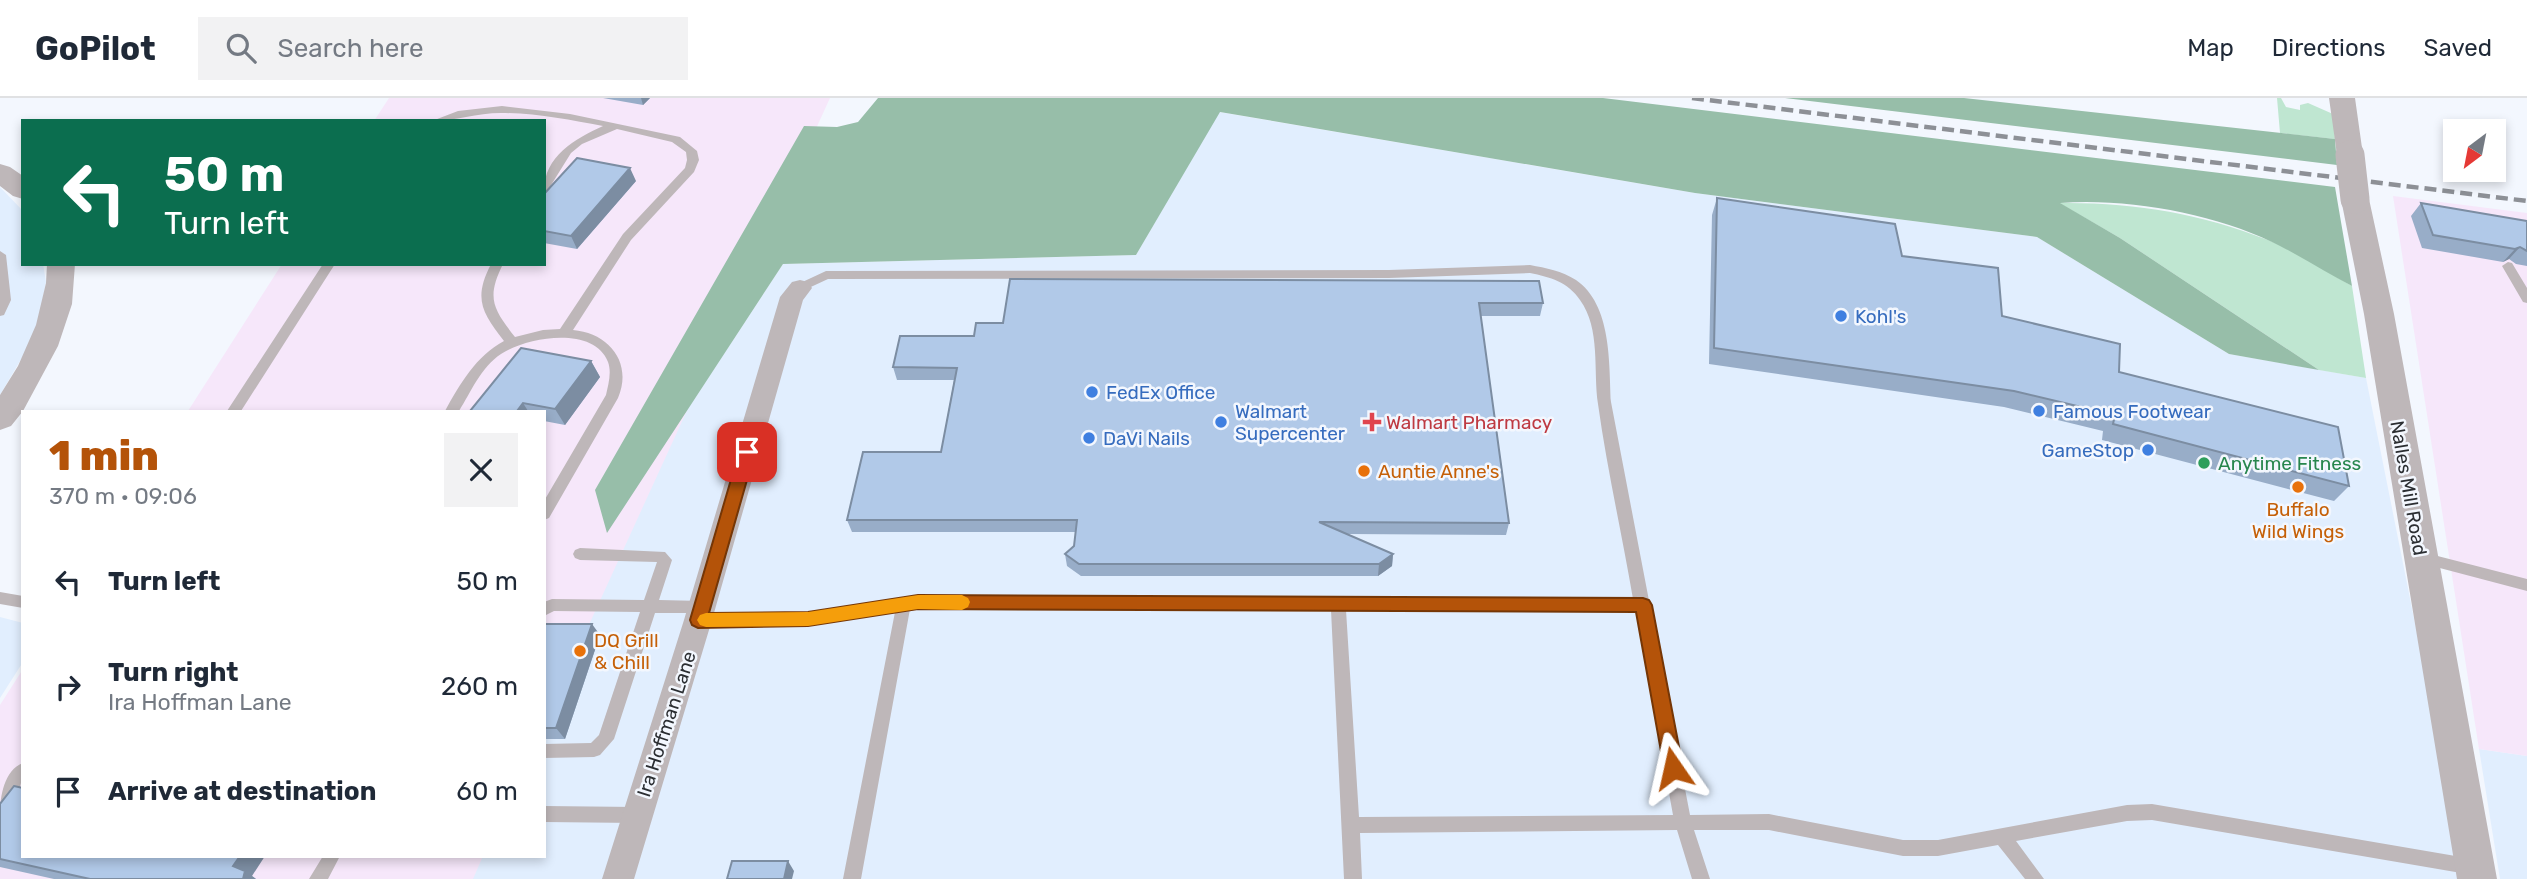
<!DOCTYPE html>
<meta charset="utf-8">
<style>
:root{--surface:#fff;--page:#f2f2f3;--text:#1f2937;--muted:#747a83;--line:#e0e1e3;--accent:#b45309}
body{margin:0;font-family:Rubik,sans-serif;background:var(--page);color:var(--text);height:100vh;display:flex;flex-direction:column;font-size:26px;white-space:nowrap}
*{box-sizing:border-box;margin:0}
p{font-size:23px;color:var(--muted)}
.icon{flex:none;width:38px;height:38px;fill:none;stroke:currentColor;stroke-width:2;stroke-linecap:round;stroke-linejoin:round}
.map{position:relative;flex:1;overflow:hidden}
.drawer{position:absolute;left:21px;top:312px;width:525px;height:448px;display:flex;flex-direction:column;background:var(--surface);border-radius:0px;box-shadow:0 4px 10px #0003}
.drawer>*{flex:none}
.hud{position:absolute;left:21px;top:21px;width:525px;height:147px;border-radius:0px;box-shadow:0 4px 10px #0003;background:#0b6e4f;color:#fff;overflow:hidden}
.needle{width:46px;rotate:212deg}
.fabs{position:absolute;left:2443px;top:21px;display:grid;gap:14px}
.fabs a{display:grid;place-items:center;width:63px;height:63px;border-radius:0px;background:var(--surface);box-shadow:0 4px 10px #0003;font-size:35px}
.pin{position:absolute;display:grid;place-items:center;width:60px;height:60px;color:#fff;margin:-30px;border-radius:14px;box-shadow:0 4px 10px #0006}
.me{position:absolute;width:77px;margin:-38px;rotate:349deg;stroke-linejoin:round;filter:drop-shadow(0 0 5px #0008)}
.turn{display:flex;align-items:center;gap:24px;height:147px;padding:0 28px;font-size:32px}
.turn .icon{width:91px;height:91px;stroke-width:2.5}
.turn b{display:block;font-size:49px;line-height:60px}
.round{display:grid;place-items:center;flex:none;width:74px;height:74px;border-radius:0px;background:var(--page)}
.headline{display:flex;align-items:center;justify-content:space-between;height:119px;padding:0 28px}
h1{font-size:42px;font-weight:800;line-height:52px;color:var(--accent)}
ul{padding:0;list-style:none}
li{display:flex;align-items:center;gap:21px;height:105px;padding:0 28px}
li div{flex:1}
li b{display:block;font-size:26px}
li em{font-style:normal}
header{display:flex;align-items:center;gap:42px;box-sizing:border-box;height:98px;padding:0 35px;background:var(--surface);border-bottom:2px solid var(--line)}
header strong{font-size:33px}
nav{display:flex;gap:38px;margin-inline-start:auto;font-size:24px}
.search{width:490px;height:63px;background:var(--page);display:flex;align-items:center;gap:18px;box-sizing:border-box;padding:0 24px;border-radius:0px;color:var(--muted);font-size:26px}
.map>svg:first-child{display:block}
.built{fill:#e1eefe}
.industrial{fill:#f6e7fa}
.green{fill:#bfe6d1}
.forest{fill:#97bea9}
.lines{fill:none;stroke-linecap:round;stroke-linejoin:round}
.service{fill:#beb7b9;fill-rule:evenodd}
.minor{fill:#beb7b9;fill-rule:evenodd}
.tertiary{fill:#beb7b9;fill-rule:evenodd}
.rail{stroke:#8d9096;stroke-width:4.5;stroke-dasharray:12 6;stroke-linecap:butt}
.tertiary-bridge{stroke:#beb7b9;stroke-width:29}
.wall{fill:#98adc8}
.shaded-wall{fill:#7c8da2}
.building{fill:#b1c9e8;stroke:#7c8da2;stroke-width:2}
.route{fill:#b45309;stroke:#753606;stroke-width:2}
.slow{fill:#f59e0b}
.shop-dot{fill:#3f7fe0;stroke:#f3f7fe;stroke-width:2.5}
.health-dot{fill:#e0444e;stroke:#f3f7fe;stroke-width:2.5}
.leisure-dot{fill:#2e9e5b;stroke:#f3f7fe;stroke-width:2.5}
.food-dot{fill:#e8710a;stroke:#f3f7fe;stroke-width:2.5}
.labels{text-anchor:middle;stroke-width:5;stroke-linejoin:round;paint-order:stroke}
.shop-label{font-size:19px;fill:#366cbe;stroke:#f3f7fe;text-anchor:start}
.health-label{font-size:19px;fill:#be3a42;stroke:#f3f7fe;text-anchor:start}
.leisure-label{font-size:19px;fill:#27864d;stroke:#f3f7fe;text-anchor:start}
.food-label{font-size:19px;fill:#c56008;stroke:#f3f7fe;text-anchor:start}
.street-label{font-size:19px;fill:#2b2e32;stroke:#f3f7fe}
</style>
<header>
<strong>GoPilot</strong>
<div class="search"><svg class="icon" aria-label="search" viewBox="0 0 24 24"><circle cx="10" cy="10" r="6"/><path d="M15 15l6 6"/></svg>Search here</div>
<nav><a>Map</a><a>Directions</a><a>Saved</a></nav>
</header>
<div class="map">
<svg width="2527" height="781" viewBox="0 0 2527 781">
<rect width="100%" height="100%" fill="#f3f7fe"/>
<path class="built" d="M1219 14 1695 95 2037 139 2229 256 2366 280 2466 781H380L395 758H544V530L783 166 1136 157Z
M0 89 23 113V166H43L46 184 36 236 0 297Z
M0 519 23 525V564L0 600Z
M2479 651 2527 658V781H2500Z"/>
<path class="industrial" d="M389 0H830L544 625V313H188L282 166H544V23H374Z
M2393 98 2527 115V658L2479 651Z
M23 571V758H483L473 781H0V607Z"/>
<path class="green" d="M2277 0H2281L2286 9 2300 12V7L2308 5 2333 16 2335 41 2280 35Z
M2059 105C2132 104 2199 115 2268 142 2297 153 2325 173 2352 188L2366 280 2319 272 2120 140Z"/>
<path class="forest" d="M878 0H1603L2335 89 2352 188C2325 174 2299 157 2272 144 2211 115 2127 100 2060 105L2120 140 2319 272 2229 256 2037 139 1695 95 1220 14 1136 157 783 166 607 435 595 392 804 28 837 29 858 24Z
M1785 0H1964L2335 41 2337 67Z"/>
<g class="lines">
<path class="service" d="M502 8 570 16 680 39 697 53 699 62 694 74 631 142 573 232C609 235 633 265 618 300L549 420 544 422V403L606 297C608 287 612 275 608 264 594 227 526 239 501 256 481 269 471 294 459 313H445C460 286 476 258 504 243 482 214 473 201 491 166H503C486 200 493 211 515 239L543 232 560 231 623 136 685 70 687 62 686 54 672 44 617 31 582 46 571 55 548 92 544 93C544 58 575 41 603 28 570 22 536 15 501 15 477 15 455 23 432 23L458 13Z
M0 153 6 157 11 202 4 217 0 218Z
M2508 164 2512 165 2527 190V205L2523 204 2502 168Z
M323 166H335L241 313H227Z
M1530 167C1546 170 1562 173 1576 182 1612 207 1609 265 1611 304L1690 717 1769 716 1903 742H1938L2127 707 2152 706 2473 761 2479 763 2482 769 2479 775 2473 777 2152 722 2127 723 2016 743 2044 781H2025L1998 747 1938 758H1903L1769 732H1694L1710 781H1692L1677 732 1360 735 1362 781H1344L1331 512 918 510 910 511 861 781H843L895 514 808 527 698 528 693 526 690 522 693 518 808 515 918 498 1633 501C1622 436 1607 371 1598 306 1593 273 1601 231 1580 202 1568 184 1550 179 1530 175L1389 180 828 181 800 194 796 193 794 190 796 187 826 173 1389 172ZM1346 512 1636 513 1673 717 1359 719Z
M580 450 665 454 672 462 659 502 702 503 707 505 709 509 707 513 702 515H655L614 641 600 657 594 659 544 660V646L591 645 599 637 640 514 554 513 544 518V504L552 501 644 502 657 464 580 462 575 460 573 456 575 452Z
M2422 454 2527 481V493L2417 464 2415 460 2417 456Z
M0 494 23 498V510L0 506Z
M23 665C23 682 19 708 0 716 0 699 4 672 23 665Z
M544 708 637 709 643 712 645 717 643 722 637 725 544 724Z
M323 758H340L328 781H309Z"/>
<path class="minor" d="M800 182 808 184 812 190 803 202 712 522 634 781H602L684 522 780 199 792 184Z"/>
<path class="tertiary" d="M2329 0H2355L2363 57 2359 63 2350 65 2341 63 2337 57Z
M0 66 10 69 23 78V101L13 98 0 88Z
M2355 92 2365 95 2369 101 2394 216 2497 781H2457L2364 216 2341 101 2345 95Z
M47 166H75L72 206 58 248 23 313 11 328 0 332V297L18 268 36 227 46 185Z"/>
<path class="rail" d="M1692 0 2527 103"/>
<path class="tertiary-bridge" d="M2350 57 2355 101"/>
</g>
<path class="wall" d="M603 0H650L643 7Z
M636 83 577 151 544 145V96Z
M1717 100 1902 158 2002 218 2119 274 2349 388 2334 403 2102 342 2103 333 2004 309 1709 266 1712 117Z
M2421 105 2527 123V168L2516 166 2509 161 2503 164 2422 150 2411 118Z
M1010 181 1543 205 1540 218H1480L1509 425 1506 437 1347 436 1393 456 1392 468 1378 478H1081L1067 468 1065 456 1074 448 1076 434H852L847 422 941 354 954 282H897L893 269 974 238 1003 225Z
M591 263 600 279 565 327 544 323V313H470Z
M544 526 600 537 565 641H544Z
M0 706 252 778 256 781H54L0 769Z"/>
<path class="shaded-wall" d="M641 0H650L643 7Z
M630 70 636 83 577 151 571 138Z
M2520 149 2509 161 2503 164 2515 151Z
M591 263 600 279 565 327 555 311Z
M523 305 528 313H517Z
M1393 456 1392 468 1378 478 1379 466Z
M592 526 600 537 565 641 556 630Z
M240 758H265L252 778 256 781H243L233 768Z
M788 763 794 773 792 781H784Z"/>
<path class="building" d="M577 60 630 70 571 138 544 133V96Z
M1717 100 1895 126 1902 158 1998 170 2002 218 2120 246 2119 274 2338 329 2349 388 2113 326 2115 317 2014 293 1714 250Z
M2421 105 2527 123V153L2520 149 2515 151 2433 137Z
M1010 181 1539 183 1543 205H1479L1509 425 1319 424 1393 456 1379 466H1079L1065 456 1074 448 1077 422H847L863 354H941L957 270 893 269 900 238H974L976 225H1003Z
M521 250 591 263 555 311 523 305 517 313H470Z
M544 526H592L556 630H544Z
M14 688 23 690V758H240L233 768 245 773 243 781H90L0 761V706Z
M732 763H788L784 781H727Z"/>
<path class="route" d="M747 348 755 354 709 515 808 514 918 497 1643 500 1649 502 1652 507 1683 670 1680 676 1673 679 1667 676 1664 670 1636 514 918 511 808 528 698 530 692 527 690 522 739 354Z"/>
<path class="slow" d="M918 497H962L968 500 970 504 968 509 962 512 918 511 808 528 706 529 700 527 697 522 700 517 706 515 808 514Z"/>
<g class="shop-dot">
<circle cx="1841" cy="218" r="7"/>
<circle cx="1092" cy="294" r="7"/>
<circle cx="2039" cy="313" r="7"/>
<circle cx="1221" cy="324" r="7"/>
<circle cx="1089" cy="340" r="7"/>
<circle cx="2148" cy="352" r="7"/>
</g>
<path class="health-dot" d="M1368.5 313.5h7v7h7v7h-7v7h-7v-7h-7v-7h7z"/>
<circle class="leisure-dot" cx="2204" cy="365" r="7"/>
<g class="food-dot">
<circle cx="1364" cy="373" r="7"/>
<circle cx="2298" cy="389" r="7"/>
<circle cx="580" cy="553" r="7"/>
</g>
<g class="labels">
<g class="shop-label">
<text x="1855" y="225">Kohl's</text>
<text x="1106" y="301">FedEx Office</text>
<text x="1235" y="320">Walmart<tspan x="1235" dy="22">Supercenter</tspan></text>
<text x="2053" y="320">Famous Footwear</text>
<text x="1103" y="347">DaVi Nails</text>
<text x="2134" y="359" text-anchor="end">GameStop</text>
</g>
<g class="health-label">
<text x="1386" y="331">Walmart Pharmacy</text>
</g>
<g class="leisure-label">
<text x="2218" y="372">Anytime Fitness</text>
</g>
<g class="food-label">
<text x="1378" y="380">Auntie Anne's</text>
<text x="2298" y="418" text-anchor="middle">Buffalo<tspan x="2298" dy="22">Wild Wings</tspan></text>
<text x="594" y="549">DQ Grill<tspan x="594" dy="22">&amp; Chill</tspan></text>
</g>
<g class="street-label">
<text transform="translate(2409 390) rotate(80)" y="7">Nalles Mill Road</text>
<text transform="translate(666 626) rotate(-72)" y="7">Ira Hoffman Lane</text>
</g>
</g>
</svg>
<div class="fabs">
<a><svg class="needle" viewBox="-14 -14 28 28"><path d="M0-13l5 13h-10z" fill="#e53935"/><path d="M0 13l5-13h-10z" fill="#747a83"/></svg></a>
</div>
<div class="pin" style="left:747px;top:354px;background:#d93025"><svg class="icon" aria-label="arrive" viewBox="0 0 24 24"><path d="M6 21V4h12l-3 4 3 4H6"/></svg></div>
<svg class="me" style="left:1673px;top:670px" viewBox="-20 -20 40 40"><path d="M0-17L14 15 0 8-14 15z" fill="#b45309" stroke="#fff" stroke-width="4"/></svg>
<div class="hud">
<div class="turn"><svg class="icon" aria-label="left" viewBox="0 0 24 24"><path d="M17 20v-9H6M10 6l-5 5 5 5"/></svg><div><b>50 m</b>Turn left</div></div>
</div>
<section class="drawer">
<div class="headline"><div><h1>1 min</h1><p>370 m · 09:06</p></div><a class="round"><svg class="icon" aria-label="close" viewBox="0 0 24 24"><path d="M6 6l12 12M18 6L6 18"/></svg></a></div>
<ul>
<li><svg class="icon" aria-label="left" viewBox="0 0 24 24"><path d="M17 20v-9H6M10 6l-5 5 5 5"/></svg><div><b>Turn left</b></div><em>50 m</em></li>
<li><svg class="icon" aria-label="right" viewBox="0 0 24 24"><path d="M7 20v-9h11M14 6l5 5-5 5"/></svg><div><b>Turn right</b><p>Ira Hoffman Lane</p></div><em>260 m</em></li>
<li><svg class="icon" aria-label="arrive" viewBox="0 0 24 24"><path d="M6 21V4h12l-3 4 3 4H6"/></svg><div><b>Arrive at destination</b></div><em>60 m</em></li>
</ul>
</section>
</div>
